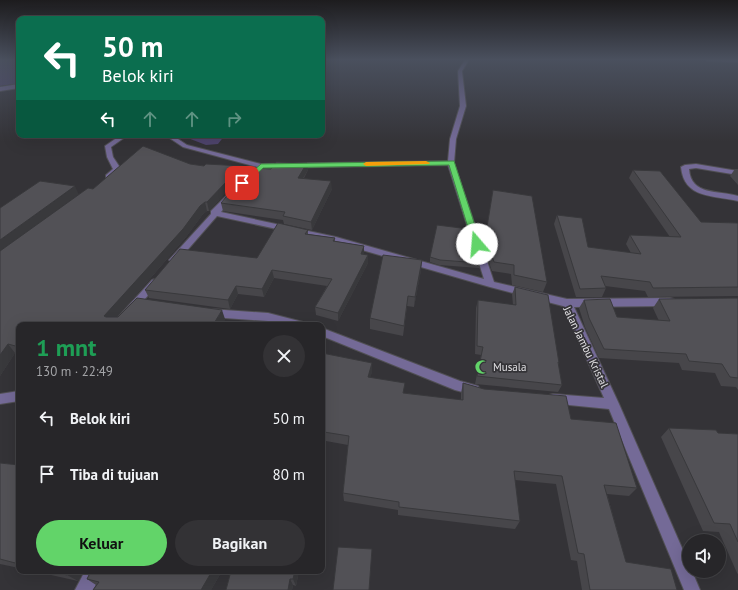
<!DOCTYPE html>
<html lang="id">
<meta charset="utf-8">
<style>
:root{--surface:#272629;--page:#333235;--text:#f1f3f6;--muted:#a4a5a8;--line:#434346;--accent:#62d469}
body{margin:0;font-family:"PT Sans",sans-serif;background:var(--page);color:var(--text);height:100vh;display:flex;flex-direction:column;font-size:15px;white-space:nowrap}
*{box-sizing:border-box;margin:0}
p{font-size:13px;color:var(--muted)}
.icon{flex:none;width:22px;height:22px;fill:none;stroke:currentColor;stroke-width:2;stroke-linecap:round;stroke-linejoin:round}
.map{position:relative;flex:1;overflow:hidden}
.panel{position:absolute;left:16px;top:322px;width:309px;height:252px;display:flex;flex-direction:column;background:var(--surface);border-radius:8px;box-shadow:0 4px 16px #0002,0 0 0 1px var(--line)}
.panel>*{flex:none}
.hud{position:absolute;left:16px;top:16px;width:309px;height:122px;border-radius:8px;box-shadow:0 4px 16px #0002,0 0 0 1px var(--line);background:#0b6e4f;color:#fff;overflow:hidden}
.fabs{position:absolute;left:682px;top:534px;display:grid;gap:8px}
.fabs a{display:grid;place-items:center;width:44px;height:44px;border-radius:50%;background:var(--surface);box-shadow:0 4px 16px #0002,0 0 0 1px var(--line);font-size:20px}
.pin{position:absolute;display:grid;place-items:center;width:34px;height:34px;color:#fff;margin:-17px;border-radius:8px;box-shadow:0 2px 6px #0006}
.me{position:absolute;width:44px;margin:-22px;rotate:342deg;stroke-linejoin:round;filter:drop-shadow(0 0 3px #0008)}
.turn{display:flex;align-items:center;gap:14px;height:84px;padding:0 20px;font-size:18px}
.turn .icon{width:52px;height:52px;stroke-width:2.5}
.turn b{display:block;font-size:28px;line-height:34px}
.lanes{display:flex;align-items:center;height:38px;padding:0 20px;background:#0003;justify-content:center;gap:20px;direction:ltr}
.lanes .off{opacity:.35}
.round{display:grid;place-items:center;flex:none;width:42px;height:42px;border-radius:21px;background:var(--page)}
.overview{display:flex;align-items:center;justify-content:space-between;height:68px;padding:0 20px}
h1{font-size:24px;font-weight:700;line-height:30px;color:#1e9e55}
.cta{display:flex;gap:8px;margin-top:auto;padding:8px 20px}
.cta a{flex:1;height:46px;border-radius:24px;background:var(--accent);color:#111;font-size:16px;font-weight:700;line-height:46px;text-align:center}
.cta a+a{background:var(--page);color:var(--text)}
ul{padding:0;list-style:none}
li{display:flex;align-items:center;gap:12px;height:56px;padding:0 20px}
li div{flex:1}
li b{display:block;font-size:15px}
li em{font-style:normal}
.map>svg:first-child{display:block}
.green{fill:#4f456e}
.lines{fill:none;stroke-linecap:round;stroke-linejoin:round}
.minor-casing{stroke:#504f53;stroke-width:2}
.minor{fill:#746a97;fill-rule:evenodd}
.wall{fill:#47464a}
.shaded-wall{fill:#39393c}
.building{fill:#525156;stroke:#39393c}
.route{fill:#62d469;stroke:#408a44}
.slow{fill:#f59e0b}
.labels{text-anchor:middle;stroke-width:3.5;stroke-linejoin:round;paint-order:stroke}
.street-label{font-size:11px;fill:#e1e0e3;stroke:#343337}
.poi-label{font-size:11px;fill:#e1e0e3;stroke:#343337;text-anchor:start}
</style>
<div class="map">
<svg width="738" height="590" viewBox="0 0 738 590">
<rect width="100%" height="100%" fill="#343337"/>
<path class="green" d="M0 60H19V86L14 84 0 86Z
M180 135H225L218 144 206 145Z"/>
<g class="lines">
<defs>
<path id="minor" d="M465 60H469L462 71 466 106 456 139 454 163 494 282 567 299 670 298 674 299 675 302 674 305 670 306 574 307 619 404 689 564V571H692L700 590H684L609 409 549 403 547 399 549 395 553 394 604 398 563 306 490 287 331 241 217 216 177 262H171L169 260 211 214V211L227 195H230L234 197 221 212 336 237 484 279 448 165 261 168 183 147 165 135H172L187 145 261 164 448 161 450 139 460 106 458 71Z
M706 60H738V62L708 61Z
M19 84V88L0 91V87Z
M121 135H128L111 147 113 157 121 169 112 179H106V175L113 169 107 157 105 146Z
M696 164 738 171V175L696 168 689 169C691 196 718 190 738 196V201C713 195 684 199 681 167L685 165Z
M155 279 160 282 158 284 122 325H111L152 280Z
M210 309 268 313 303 322 304 325H284L268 321 210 317 206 316 205 313 206 310Z
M322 328 460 381 478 386 480 390 478 394 474 395 455 390 322 336Z
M19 391V401L0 404V394Z
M85 571H103L93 590H75Z"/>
</defs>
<use href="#minor" class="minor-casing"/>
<use href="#minor" class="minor"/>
</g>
<path class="wall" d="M307 163 308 170 304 178 332 189 312 230 284 224 283 220 223 211 221 203 271 169Z
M190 164 204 166H243L245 174 228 190 209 211H207L203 214 186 237 117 317 225 319 222 325H19V354L15 353 0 376V208L79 194 93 189Z
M735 169H738V185L730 176Z
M633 170 701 222 738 223V296L648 297 645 291 605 286 606 288 602 297H576L554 224 557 215 588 247 631 253 626 244 630 235 670 237 629 178Z
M493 190 547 282 543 292 512 285 511 274 492 271 480 236 482 227H487Z
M308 230V234L335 238V241L364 246V255H368V263L338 321 316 315 315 307 327 286 274 278 264 297 238 294 230 309 149 298 145 290 257 258Z
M430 257 480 263 479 268 439 265 430 262Z
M421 270 414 307 407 306 403 336 370 329V318Z
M515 287 559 363 558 365 562 385 558 392 475 384 481 355 475 354 476 308 478 300 513 305 512 294Z
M738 298V390L736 387 721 386 715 373 682 370 679 363 599 358 585 327 579 308 584 300 617 317 659 321 653 308 659 299Z
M322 353 372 363V372L370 377 404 393 461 400V393L463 383 571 419 637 488 629 496 607 494 626 562 677 590H582L577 561 571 560 556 484 515 480 520 521 515 529 398 515V510L344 501 343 493 348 445 326 441 322 459Z
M669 428 718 433 738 434V574L737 573 719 532 703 531 661 437Z
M0 463 19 465V568L0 564Z
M33 571H84L78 581Z
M222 571 211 590H93L96 585 87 579Z
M231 571H299L296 586 293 585 292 590H226Z"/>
<path class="shaded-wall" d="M307 163 308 170 299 185 298 178Z
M243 166 245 174 228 190 209 211 207 202 226 182Z
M331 181 332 189 312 230 311 222Z
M75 186 79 195 0 253V240Z
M205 202 207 211 203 214 186 237 110 325 104 316 200 206Z
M364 246V254L361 262V254Z
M368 255V263L338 321V313Z
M422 260 421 270 414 307 415 297Z
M272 270 274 278 264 297 262 289Z
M236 286 238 294 230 309 228 300Z
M222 310 225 319 222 325H213Z
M8 344 15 353 0 376V355Z
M372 363V372L368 386V377Z
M324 432 326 441 322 459V444Z
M70 571H84L78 581 67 575Z
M212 571H222L211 590H201Z
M295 571H299L296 586 293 579Z
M290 579 293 585 292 590H288Z"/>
<path class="building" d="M143 146 190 164 204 166 206 164 243 166 226 182 207 202H205L200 206 183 229 104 316 106 317H118L137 298 222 310 213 325H19V347L8 344 0 355V251L88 188 93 189Z
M276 162 307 163 298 178 331 181 311 222 283 216 285 212 221 203 241 179 255 168 271 169Z
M633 170 660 171 701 222 738 223V287L653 288 650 282 601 276 606 288 580 289 557 215 582 218 588 247 641 254 630 235 681 237Z
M40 181 75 186 0 240V208Z
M493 190 532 196 547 282 514 275V265L494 262 482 227H487Z
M278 223 308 230 305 234 335 238 333 241 364 246 361 254 368 255 338 313 315 307 332 279 272 270 262 289 236 286 228 300 145 290 180 249 257 258Z
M437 225 469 229 480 263 440 260 430 257Z
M383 255 422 260 415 297 408 296 404 326 370 318Z
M515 287 548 295 559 363 558 362 562 385 477 376 483 347 477 346 478 300 516 305Z
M738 298V378L730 377 722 364 689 361 686 354 604 349 589 318 584 300 610 299 617 317 670 321 659 299Z
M322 353 372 363 368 377 405 383 403 393 463 400V383L484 389 566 396 571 419 616 423 637 488 604 485 626 562 671 569 677 590H590L584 554 578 553 562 476 514 471 520 521 399 507V502L343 493 349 436 324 432 322 444Z
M669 428 716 430 718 433 738 434V542L730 524 714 523Z
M0 463 19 465V564L0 559Z
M338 547 372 549 369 590H333Z
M50 571H70L67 575Z
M91 571H212L201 590H93L99 582 87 579Z
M231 571H295L293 579H290L288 590H226Z"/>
<linearGradient id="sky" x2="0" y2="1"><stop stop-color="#1d1c1e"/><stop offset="0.42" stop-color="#4a505e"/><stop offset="1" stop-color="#4a505e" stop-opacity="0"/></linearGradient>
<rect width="738" height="142" fill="url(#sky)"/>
<path class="route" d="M454 161 481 244 479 246 477 247 473 244 449 165 263 168 245 185 239 183 261 164Z"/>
<path class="slow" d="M426 161 430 163 429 164 366 166 363 164 366 162Z"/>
<defs>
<symbol id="mosque-bare" viewBox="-9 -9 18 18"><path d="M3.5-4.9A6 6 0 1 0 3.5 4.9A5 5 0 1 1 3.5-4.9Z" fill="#62d469" stroke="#343337" stroke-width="2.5" paint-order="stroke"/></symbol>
</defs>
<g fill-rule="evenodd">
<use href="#mosque-bare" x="472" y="357" width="20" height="20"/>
</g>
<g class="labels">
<g class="street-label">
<text transform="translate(586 347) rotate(64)" y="4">Jalan Jambu Kristal</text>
</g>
<g class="poi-label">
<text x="493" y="371">Musala</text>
</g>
</g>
</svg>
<div class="fabs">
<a><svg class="icon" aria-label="sound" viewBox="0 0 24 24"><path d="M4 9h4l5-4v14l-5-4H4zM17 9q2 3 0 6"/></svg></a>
</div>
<div class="pin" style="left:242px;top:183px;background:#d93025"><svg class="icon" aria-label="arrive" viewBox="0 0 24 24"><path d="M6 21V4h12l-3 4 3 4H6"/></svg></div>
<svg class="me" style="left:477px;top:244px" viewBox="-20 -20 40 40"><circle r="19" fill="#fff"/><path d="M0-13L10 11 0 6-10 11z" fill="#62d469"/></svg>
<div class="hud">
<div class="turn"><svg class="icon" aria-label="left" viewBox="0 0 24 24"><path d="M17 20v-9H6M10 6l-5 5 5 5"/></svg><div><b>50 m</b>Belok kiri</div></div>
<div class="lanes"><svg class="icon" aria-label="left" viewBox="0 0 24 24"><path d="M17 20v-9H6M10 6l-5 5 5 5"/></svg><svg class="icon off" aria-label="ahead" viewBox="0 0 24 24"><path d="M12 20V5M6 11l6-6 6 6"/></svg><svg class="icon off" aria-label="ahead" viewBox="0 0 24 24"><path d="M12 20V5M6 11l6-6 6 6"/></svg><svg class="icon off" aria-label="right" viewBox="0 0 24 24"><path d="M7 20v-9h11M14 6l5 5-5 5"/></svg></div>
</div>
<section class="panel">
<div class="overview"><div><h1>1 mnt</h1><p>130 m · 22:49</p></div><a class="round"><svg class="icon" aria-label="close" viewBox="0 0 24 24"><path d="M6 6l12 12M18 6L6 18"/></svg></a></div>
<ul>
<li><svg class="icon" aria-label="left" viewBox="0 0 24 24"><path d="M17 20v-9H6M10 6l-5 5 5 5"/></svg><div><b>Belok kiri</b></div><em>50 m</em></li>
<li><svg class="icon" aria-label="arrive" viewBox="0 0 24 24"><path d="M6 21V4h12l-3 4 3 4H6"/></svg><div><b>Tiba di tujuan</b></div><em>80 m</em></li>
</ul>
<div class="cta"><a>Keluar</a><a>Bagikan</a></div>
</section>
</div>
